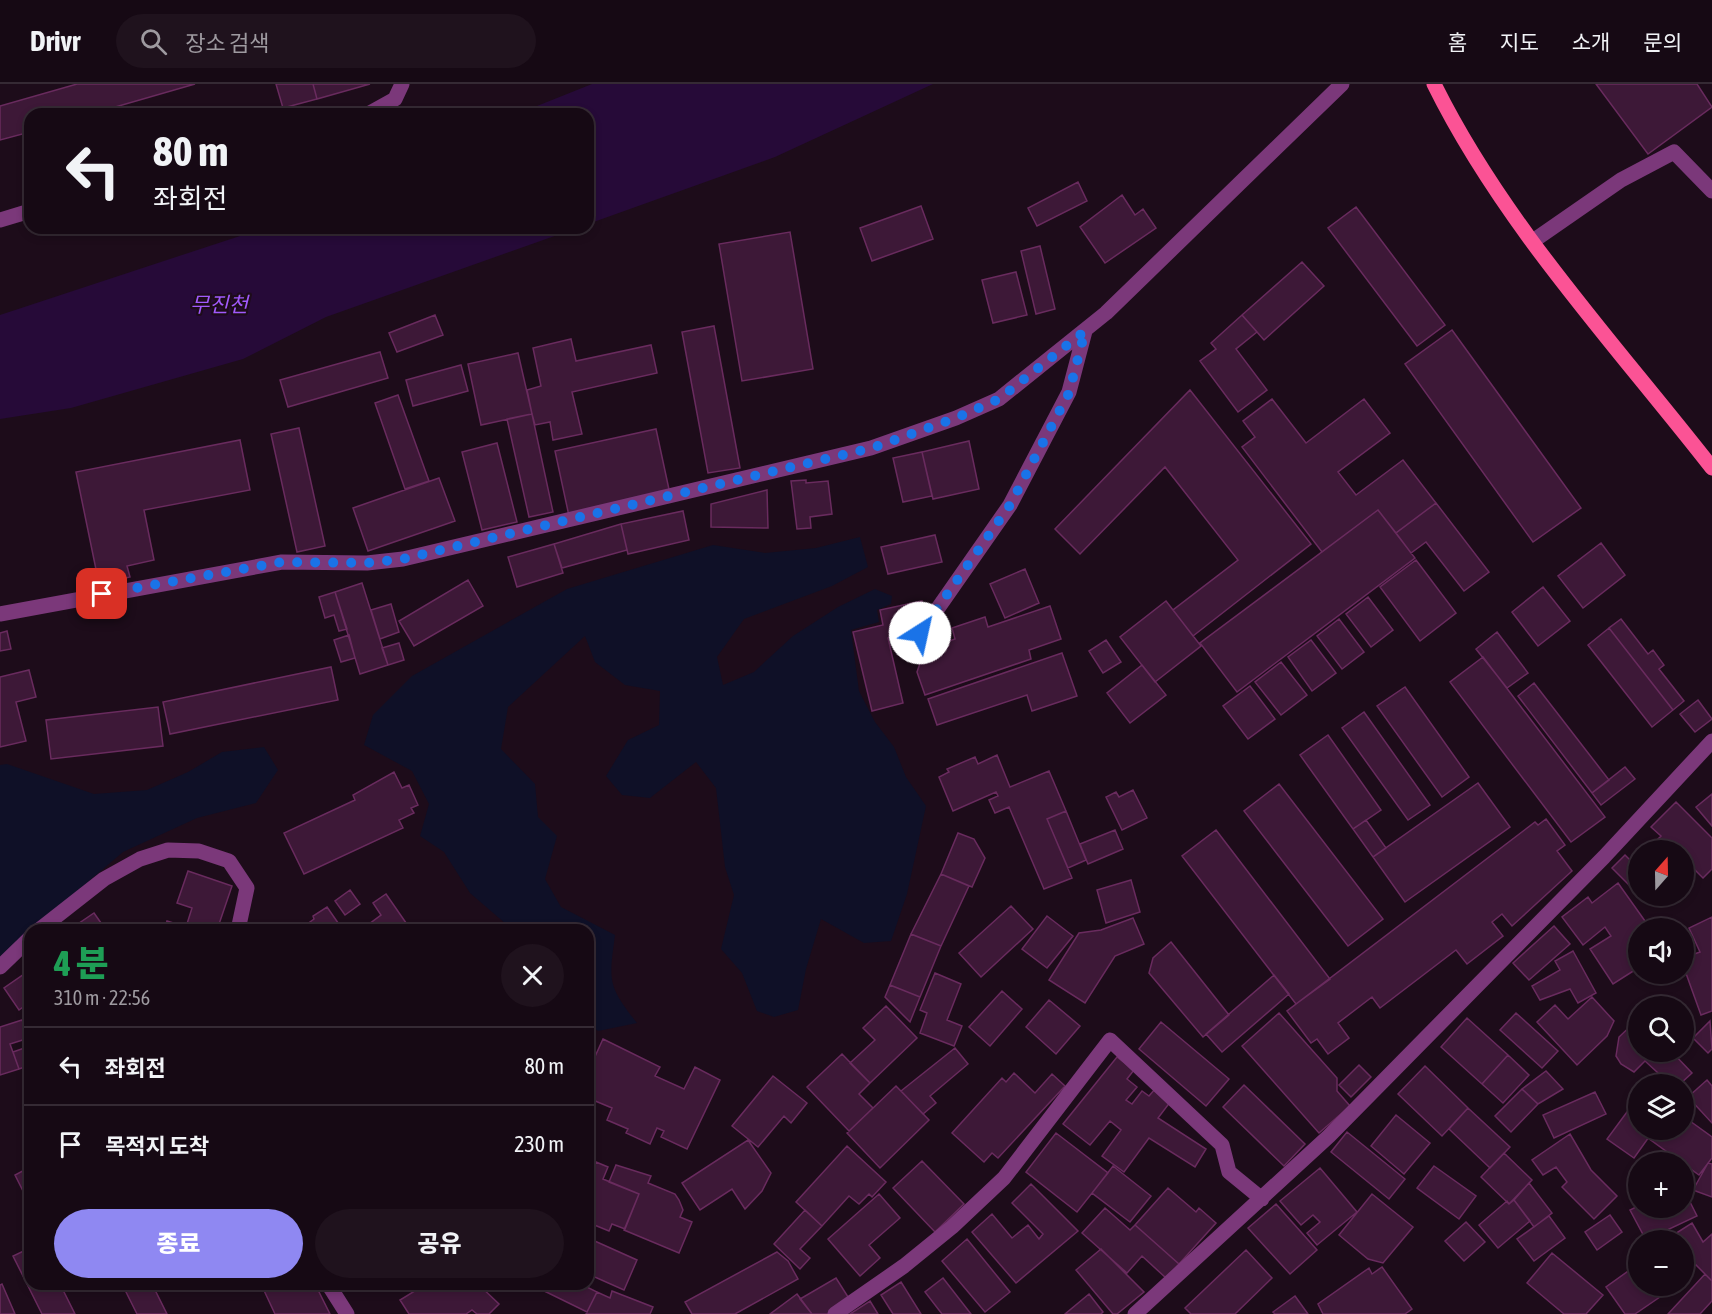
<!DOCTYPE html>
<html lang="ko">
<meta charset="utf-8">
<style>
:root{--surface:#160914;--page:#1f121d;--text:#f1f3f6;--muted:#9e9aa0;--line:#352a34;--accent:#8f88f2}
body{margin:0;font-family:"Asap Condensed","Noto Sans KR",sans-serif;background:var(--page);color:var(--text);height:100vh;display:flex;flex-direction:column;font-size:22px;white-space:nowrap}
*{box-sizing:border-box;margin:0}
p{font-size:20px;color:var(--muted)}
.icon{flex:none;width:33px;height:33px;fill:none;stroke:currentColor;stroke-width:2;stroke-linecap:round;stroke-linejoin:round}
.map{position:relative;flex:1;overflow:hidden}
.side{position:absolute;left:24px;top:840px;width:570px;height:366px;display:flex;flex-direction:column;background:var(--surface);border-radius:18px;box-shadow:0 3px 9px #0003,0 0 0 2px var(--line)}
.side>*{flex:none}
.guide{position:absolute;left:24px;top:24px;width:570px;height:126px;border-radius:18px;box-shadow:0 3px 9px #0003,0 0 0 2px var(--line);background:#160914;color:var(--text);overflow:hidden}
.needle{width:39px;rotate:20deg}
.controls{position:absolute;left:1628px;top:756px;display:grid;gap:12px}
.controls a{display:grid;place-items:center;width:66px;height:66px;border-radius:50%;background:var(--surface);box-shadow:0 3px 9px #0003,0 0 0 2px var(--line);font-size:30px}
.pin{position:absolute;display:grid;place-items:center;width:51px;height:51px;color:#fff;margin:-26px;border-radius:12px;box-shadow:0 3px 9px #0006}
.me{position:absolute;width:66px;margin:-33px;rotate:35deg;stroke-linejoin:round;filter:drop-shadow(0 0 4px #0008)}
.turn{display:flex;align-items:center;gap:21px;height:126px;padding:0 30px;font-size:27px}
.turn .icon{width:78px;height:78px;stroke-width:2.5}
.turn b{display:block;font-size:42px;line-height:51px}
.round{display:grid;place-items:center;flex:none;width:63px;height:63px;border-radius:32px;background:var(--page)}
.summary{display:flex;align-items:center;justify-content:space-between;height:102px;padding:0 30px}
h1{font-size:36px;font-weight:800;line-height:45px;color:#1e9e55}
.button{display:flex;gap:12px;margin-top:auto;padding:12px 30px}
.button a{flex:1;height:69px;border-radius:36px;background:var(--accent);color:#fff;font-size:24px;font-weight:800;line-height:69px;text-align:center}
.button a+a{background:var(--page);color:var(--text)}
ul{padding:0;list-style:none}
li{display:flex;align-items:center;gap:18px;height:78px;padding:0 30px;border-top:2px solid var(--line)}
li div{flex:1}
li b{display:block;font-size:22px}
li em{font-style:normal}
header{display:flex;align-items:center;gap:36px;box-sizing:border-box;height:84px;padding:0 30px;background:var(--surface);border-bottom:2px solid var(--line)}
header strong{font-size:28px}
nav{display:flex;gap:33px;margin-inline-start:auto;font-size:21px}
.search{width:420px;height:54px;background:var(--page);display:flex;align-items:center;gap:15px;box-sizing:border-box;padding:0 21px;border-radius:33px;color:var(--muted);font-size:22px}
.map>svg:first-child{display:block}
.green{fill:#0f1027}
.water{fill:#260a38}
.building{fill:#3d1837;stroke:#692b5e;stroke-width:1.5}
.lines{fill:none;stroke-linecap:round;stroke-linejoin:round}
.minor{stroke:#7b387a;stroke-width:15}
.major{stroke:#fb5395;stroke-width:15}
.route{stroke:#1a73e8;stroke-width:10;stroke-dasharray:0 18}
.labels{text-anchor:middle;stroke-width:4.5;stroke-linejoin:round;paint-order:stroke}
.water-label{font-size:21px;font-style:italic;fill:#a15afb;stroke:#1d0c1a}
</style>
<header>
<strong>Drivr</strong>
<div class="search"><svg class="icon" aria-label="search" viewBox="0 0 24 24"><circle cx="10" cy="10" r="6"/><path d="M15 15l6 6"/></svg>장소 검색</div>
<nav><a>홈</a><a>지도</a><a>소개</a><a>문의</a></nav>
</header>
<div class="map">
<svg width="1712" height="1230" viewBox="0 0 1712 1230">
<rect width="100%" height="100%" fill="#1d0c1a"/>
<path class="green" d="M860 453 868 483 832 502 744 535 717 573 723 601 754 588 793 552 838 523 875 505 892 512 891 520 877 526 879 538 851 546 859 607 875 638 894 663 906 693 926 722 907 810 891 857 864 859 821 835 806 885 798 926 774 933 757 927 742 889 721 865 734 811 725 783 716 704 696 678 650 714 622 711 606 692 628 656 659 641 660 607 625 601 595 578 585 552 508 623 501 665 535 700 538 733 557 752 545 795 561 823 615 851C609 897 607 901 637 939L598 947 588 939V846H513L470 809 444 768 420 752 429 720 412 687 364 661 373 631 412 592 567 505 713 461 765 469 816 464Z
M264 663 278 686 256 719 197 734 123 768 0 873V681L7 680 94 710 147 706 188 688 222 668Z"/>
<path class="water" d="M592 0H933L775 73 588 140V30H517Z
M264 144H577L326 233 243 275 71 324 0 335V231Z"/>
<path class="building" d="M77 0H195L91 30H30V48L0 56V22Z
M276 0H313L317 15 283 24Z
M313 0H370L317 15Z
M1596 0H1697L1712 23 1648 70Z
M1078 98 1087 117 1037 142 1028 124Z
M1122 111 1135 131 1143 125 1156 144 1105 179 1080 143Z
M921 122 933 155 872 177 860 144Z
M1356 123 1445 241 1417 262 1328 144Z
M790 148 813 285 742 297 719 160Z
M1040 162 1055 225 1036 230 1021 167Z
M1302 178 1324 202 1264 256 1242 231Z
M1016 188 1027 231 993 239 982 196Z
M435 231 443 251 397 268 389 249Z
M1242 231 1257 248 1236 265 1267 306 1238 328 1200 277 1216 265 1211 259Z
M714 242 740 384 708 389 682 248Z
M1452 246 1581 424 1533 458 1405 280Z
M571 255 576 277 651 261 657 289 572 308 582 350 553 356 550 338 535 341 532 330 527 306 541 302 533 264Z
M380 268 388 294 288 323 280 296Z
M518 269 532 330 481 341 468 280Z
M461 281 468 307 413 322 406 296Z
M1190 306 1311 460 1193 552 1173 526 1238 476 1165 383 1080 470 1055 445Z
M398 311 429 397 405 405 375 319Z
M1272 315 1306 359 1364 315 1390 349 1338 388 1356 411 1403 376 1436 419 1396 449 1378 426 1322 468 1242 363 1255 353 1243 337Z
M532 330 553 428 529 433 507 335Z
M299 344 325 462 297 468 271 350Z
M656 345 670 410 569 432 555 367Z
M240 356 250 406 144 426 154 476 127 482 130 493 99 500 76 388Z
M969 357 979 405 933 415 922 368Z
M497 359 517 438 482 446 462 368Z
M922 368 932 412 903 418 893 374Z
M439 394 455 437 368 467 353 424Z
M806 396V399L828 397 832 430 810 433 811 444 797 445 791 397Z
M767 406 768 444 711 443V420Z
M1436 419 1489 488 1464 507 1426 458 1411 469 1396 449Z
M1378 426 1415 474 1237 608 1200 559Z
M683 427 689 456 628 470 621 440Z
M621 440 627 466 562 484 554 460Z
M935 451 942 478 888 490 881 463Z
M1601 459 1625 491 1583 524 1558 492Z
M554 460 563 489 517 503 508 473Z
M1416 476 1456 529 1420 557 1380 503Z
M1025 485 1039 519 1005 534 990 500Z
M468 496 483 522 414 562 399 537Z
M362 499 388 581 360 590 335 508Z
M1543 503 1570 537 1538 562 1512 528Z
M335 508 347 545 339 547 334 531 325 534 319 513Z
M1368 513 1393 546 1371 563 1346 530Z
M922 517 925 529 909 549 888 554 903 619 872 627 853 548 883 541 880 526Z
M1166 517 1201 562 1155 598 1120 553Z
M391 520 399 548 380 555 371 526Z
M1050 522 1061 555 1029 566 1031 575 925 611 917 588 925 565 955 555 952 544 985 533 988 543Z
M1339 535 1364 568 1342 585 1317 552Z
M1621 535 1648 570 1653 566 1664 581 1659 585 1684 617 1673 626 1609 544Z
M1609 544 1673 626 1652 643 1588 561Z
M7 547 11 565 0 567V549Z
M1497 548 1528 589 1507 604 1476 565Z
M349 551 355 574 341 578 334 556Z
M1106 556 1121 578 1103 589 1089 567Z
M1311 556 1336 589 1312 607 1288 573Z
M399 559 404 576 388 581 382 564Z
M1062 569 1077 612 1032 627 1027 611 937 641 928 615Z
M1483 573 1605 733 1571 758 1450 598Z
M1281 578 1307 611 1281 631 1255 598Z
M1142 581 1166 611 1130 639 1107 609Z
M331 583 338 616 170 650 163 618Z
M29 586 36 613 16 618 26 657 0 663V593Z
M1534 599 1609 696 1592 709 1518 612Z
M1250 602 1275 635 1248 655 1223 622Z
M1405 603 1469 693 1442 713 1377 622Z
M1698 616 1712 635 1695 648 1680 630Z
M158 623 163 662 51 675 46 636Z
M1364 628 1430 721 1408 736 1342 644Z
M1328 651 1381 726 1353 745 1300 671Z
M997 671 1010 703 1049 687 1066 727 1047 735 1072 794 1044 805 1009 723 995 729 989 716 998 712 996 708 953 727 939 693 949 688 947 685 975 673 978 680Z
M1625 683 1635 695 1601 721 1592 709Z
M394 688 402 704 409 701 418 721 411 724 414 729 399 736 403 744 304 790 284 749 355 716 353 711Z
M1478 699 1510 743 1405 818 1373 773Z
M1279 700 1383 835 1348 862 1244 727Z
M1133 706 1147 734 1122 746 1106 713 1116 708 1119 713Z
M1712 710V742L1696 723Z
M1676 718 1712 754V785L1703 794 1683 774V766H1647L1661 752 1651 743Z
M1066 727 1086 776 1068 784 1047 735Z
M1546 735 1565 761 1557 767 1572 787 1512 842 1502 830 1492 838 1503 852 1467 880 1456 866 1380 924 1372 913 1338 939 1349 954 1328 970 1317 955 1311 959 1287 927 1535 738 1538 741Z
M1366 736 1386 764 1373 773 1353 745Z
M1115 746 1123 765 1088 780 1080 760Z
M1216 746 1330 895 1296 920 1182 772Z
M958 749 974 755 985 774 972 803 941 790Z
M1625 771 1634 780 1638 775V810L1612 784Z
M188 787 232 802 217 846H164L167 837 186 843 192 824 177 819Z
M941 790 969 802 941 862 911 850Z
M1131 796 1140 828 1106 839 1097 806Z
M1618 799 1650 844H1638V884L1613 900 1590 865 1611 852 1605 843 1583 861 1562 833 1588 813 1592 819Z
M350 806 360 820 345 831 335 817Z
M386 810 411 846H367L365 843 381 831 373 819Z
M1011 822 1033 845 981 893 959 869Z
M327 823 343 846H299L314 835 313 832Z
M94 829 106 846H69Z
M1047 832 1073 852 1047 884 1022 865Z
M1712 833V927L1701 931 1683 881V874L1700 868 1689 844Z
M1133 834 1144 860 1115 872 1085 919 1049 896 1079 849 1101 846Z
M1554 842 1570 860 1529 896 1513 879Z
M911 850 941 862 920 913 890 901Z
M1171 858 1229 931 1203 953 1149 889 1153 874Z
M1573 867 1596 909 1578 919 1570 905 1540 916 1532 902 1560 886 1555 877Z
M30 886V918L19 926 4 904Z
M935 889 961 900 947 936 962 942 954 962 920 949 927 929 920 926Z
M1274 891 1289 910 1222 968 1206 950Z
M890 901 920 913 910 938 885 913Z
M1002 907 1022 925 990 962 969 943Z
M1592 913 1614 937 1607 952 1577 981 1537 938 1555 921 1568 935Z
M1049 916 1080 942 1056 970 1026 943Z
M886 922 917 954 870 999 850 979 875 956 863 944Z
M1279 929 1337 994V1007L1350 1022 1319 1049 1242 962Z
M1516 929 1558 967 1542 984 1500 946Z
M1467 934 1508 971 1482 1000 1441 963Z
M1638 935V968H1672L1692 989 1680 1000H1670L1645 977 1634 988 1621 980 1616 972 1619 953Z
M22 936 29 954 10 960 19 985 0 991V943Z
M1710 937 1712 965 1708 969 1693 954Z
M1161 938 1229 995 1206 1022 1139 965Z
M603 955 660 983 655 992 684 1005 695 983 720 996 687 1065 661 1053 664 1047 657 1044 650 1060 626 1049 628 1045 607 1036 612 1024 588 1014V988Z
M30 962V981L19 985 13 968Z
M955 964 968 980 930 1012 936 1019 923 1030 901 1007Z
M842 970 870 999 859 1010 873 1024 849 1047 807 1003Z
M1508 971 1529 991 1503 1019 1482 1000Z
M1117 973 1134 986 1127 995 1137 1003 1126 1016 1132 1020 1142 1007 1149 1012 1155 1005 1171 1017 1158 1034 1206 1065 1195 1083 1149 1054 1124 1088 1102 1072 1121 1046 1110 1037 1090 1061 1063 1040Z
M1359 981 1371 993 1351 1013 1339 1001Z
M1425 982 1468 1024 1442 1052 1398 1010Z
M1546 987 1563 1005 1538 1020 1522 1005Z
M1014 989 1035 1009 1052 990 1065 1002 998 1074 992 1069 984 1078 952 1049 1002 994 1006 998Z
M773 992 807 1019 791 1039 784 1032 758 1063 732 1042Z
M1707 996 1712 1002V1039L1688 1013Z
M1244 1001 1305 1060 1284 1082 1223 1023Z
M896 1002 929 1036 880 1084 847 1049Z
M1522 1005 1538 1020 1511 1048 1495 1032Z
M1595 1008 1606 1030 1554 1054 1543 1031Z
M1638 1013V1046H1654L1634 1074 1607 1055Z
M1468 1024 1510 1063 1490 1084 1449 1045Z
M1396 1031 1430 1059 1404 1090 1371 1062Z
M1683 1032 1712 1053V1074L1699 1091 1648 1054 1654 1046H1683Z
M1347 1048 1405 1095 1389 1115 1331 1068Z
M1056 1049 1108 1089 1077 1128 1026 1088Z
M1570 1050 1591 1086 1617 1112 1594 1135 1562 1103 1567 1098 1556 1083 1543 1091 1532 1076Z
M748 1056 771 1089 762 1107 745 1125 732 1105 700 1126 682 1099Z
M847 1062 886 1098 872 1113 869 1110 859 1120 849 1112 822 1142 796 1118Z
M1504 1069 1532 1096 1509 1120 1481 1093Z
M922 1077 964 1120 935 1148 893 1104Z
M596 1078 608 1083 603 1095 639 1110 625 1145 612 1140 609 1147 592 1140 595 1133 588 1130V1089L592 1090Z
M1708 1079 1712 1080V1113L1693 1106Z
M616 1081 651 1092 648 1099 675 1110 679 1116 683 1126 680 1133 692 1138 679 1169 624 1146 639 1110 609 1098Z
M1113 1082 1151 1112 1130 1138 1092 1109Z
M1434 1082 1476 1112 1459 1135 1417 1104Z
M30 1083V1121L15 1091Z
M1320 1084 1357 1128 1317 1161 1307 1149 1320 1138 1313 1131 1301 1141 1280 1117Z
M1529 1099 1552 1129 1534 1143 1514 1116Z
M1031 1100 1078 1147 1016 1199 972 1148 992 1130 1012 1154 1028 1141 1039 1155 1043 1150 1012 1119Z
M1168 1104 1196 1128 1199 1124 1216 1139 1179 1180 1135 1141Z
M1683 1104 1697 1132 1646 1156 1630 1126 1638 1122 1683 1124Z
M879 1110 900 1134 869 1161 880 1174 860 1192 828 1155Z
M1372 1110 1413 1143 1383 1179 1368 1175 1339 1151Z
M1514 1116 1530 1137 1498 1164 1479 1141 1507 1117 1509 1120Z
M1276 1120 1317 1166 1290 1190 1248 1144Z
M1105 1124 1130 1146 1135 1141 1179 1180 1166 1194 1142 1172 1127 1189 1082 1149Z
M805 1126 822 1142 800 1165 810 1174 800 1185 774 1160Z
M1610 1131 1622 1148 1597 1166 1585 1148Z
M1549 1132 1565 1154 1534 1177 1517 1155Z
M1466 1138 1485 1158 1464 1177 1445 1157Z
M1692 1139 1703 1158 1712 1150V1197L1695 1180 1687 1185 1683 1180V1156L1667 1155Z
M588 1154 637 1176 624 1206 588 1190Z
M967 1155 1010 1208 985 1228 942 1177Z
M30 1164V1200H60L75 1230H42L13 1172Z
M1101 1165 1144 1208 1117 1230H1113L1076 1186Z
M1246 1166 1272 1194 1235 1230H1191L1185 1224Z
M777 1168 788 1177 798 1195 735 1230H692L685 1218Z
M1552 1169 1603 1211 1586 1230H1564L1527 1199Z
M1638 1180V1202H1676L1635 1230H1625L1606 1203Z
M1382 1183 1412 1225 1405 1230H1323L1318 1220 1369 1184 1372 1190Z
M1705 1190 1712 1197V1217L1700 1230H1668Z
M836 1194 850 1216 829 1230H812L800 1215Z
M943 1194 971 1230H942L925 1208Z
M901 1198 921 1230H893L881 1211Z
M2 1200 15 1230H0V1201Z
M122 1200H152L167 1230H137Z
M261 1200H303L306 1206 316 1202 330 1230H275Z
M426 1200H478L499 1220 489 1230H477L472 1226 466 1230H409L400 1216Z
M530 1200H581L597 1208 587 1228Z
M612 1207 653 1223 650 1230H586L597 1208 610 1214Z
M797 1210 812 1230H770Z
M1089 1210 1103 1228 1101 1230H1065Z
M1295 1212 1308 1230H1275L1273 1228Z
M870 1217 878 1230H850Z"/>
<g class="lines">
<path class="minor" d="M368 30 395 15 402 0
M0 136 30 127
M1533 157 1621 96 1674 68 1712 107
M0 530 282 478 367 479 403 475 871 364 956 334 999 315 1106 229 1342 0
M920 550 1010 421 1069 308 1085 247
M39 846 104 795 140 775 168 766 199 767 229 777 247 804 238 846
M0 883 30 854
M328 1200 347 1230
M835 1230 904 1182 952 1143 1004 1094 1110 956 1222 1061 1229 1088 1262 1115
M1135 1230 1329 1052 1604 773 1712 657"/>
<path class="major" d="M1434 0C1503 140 1616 261 1712 384"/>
</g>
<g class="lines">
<path class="route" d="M102 510 282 478 367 479 403 475 872 364 956 334 999 315 1085 247 1069 309 1010 421 920 549"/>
</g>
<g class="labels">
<g class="water-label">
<text x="219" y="228">무진천</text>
</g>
</g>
</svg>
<div class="controls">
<a><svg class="needle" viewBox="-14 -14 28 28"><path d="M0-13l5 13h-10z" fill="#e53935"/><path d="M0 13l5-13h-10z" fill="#9e9aa0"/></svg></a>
<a><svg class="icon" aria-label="sound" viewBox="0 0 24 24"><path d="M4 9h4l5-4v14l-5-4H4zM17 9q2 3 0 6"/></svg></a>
<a><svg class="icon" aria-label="search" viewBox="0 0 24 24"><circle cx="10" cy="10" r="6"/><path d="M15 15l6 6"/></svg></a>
<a><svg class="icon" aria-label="layers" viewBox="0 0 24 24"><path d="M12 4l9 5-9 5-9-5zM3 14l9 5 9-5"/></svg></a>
<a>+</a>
<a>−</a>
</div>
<div class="pin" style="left:102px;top:510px;background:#d93025"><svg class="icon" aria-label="arrive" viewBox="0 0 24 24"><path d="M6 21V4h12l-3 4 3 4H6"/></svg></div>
<svg class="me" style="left:920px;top:549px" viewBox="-20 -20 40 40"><circle r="19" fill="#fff"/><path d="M0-13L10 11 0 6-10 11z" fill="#1a73e8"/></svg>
<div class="guide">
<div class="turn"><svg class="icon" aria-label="left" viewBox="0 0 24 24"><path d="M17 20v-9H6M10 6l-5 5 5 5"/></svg><div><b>80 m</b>좌회전</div></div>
</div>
<section class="side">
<div class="summary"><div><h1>4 분</h1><p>310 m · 22:56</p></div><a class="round"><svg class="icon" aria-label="close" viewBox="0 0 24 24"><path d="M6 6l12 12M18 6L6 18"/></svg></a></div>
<ul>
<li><svg class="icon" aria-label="left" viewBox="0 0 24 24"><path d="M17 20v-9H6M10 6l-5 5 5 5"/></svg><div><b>좌회전</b></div><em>80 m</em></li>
<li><svg class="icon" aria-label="arrive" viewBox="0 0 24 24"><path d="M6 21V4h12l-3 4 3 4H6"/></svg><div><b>목적지 도착</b></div><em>230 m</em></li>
</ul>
<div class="button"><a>종료</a><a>공유</a></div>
</section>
</div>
